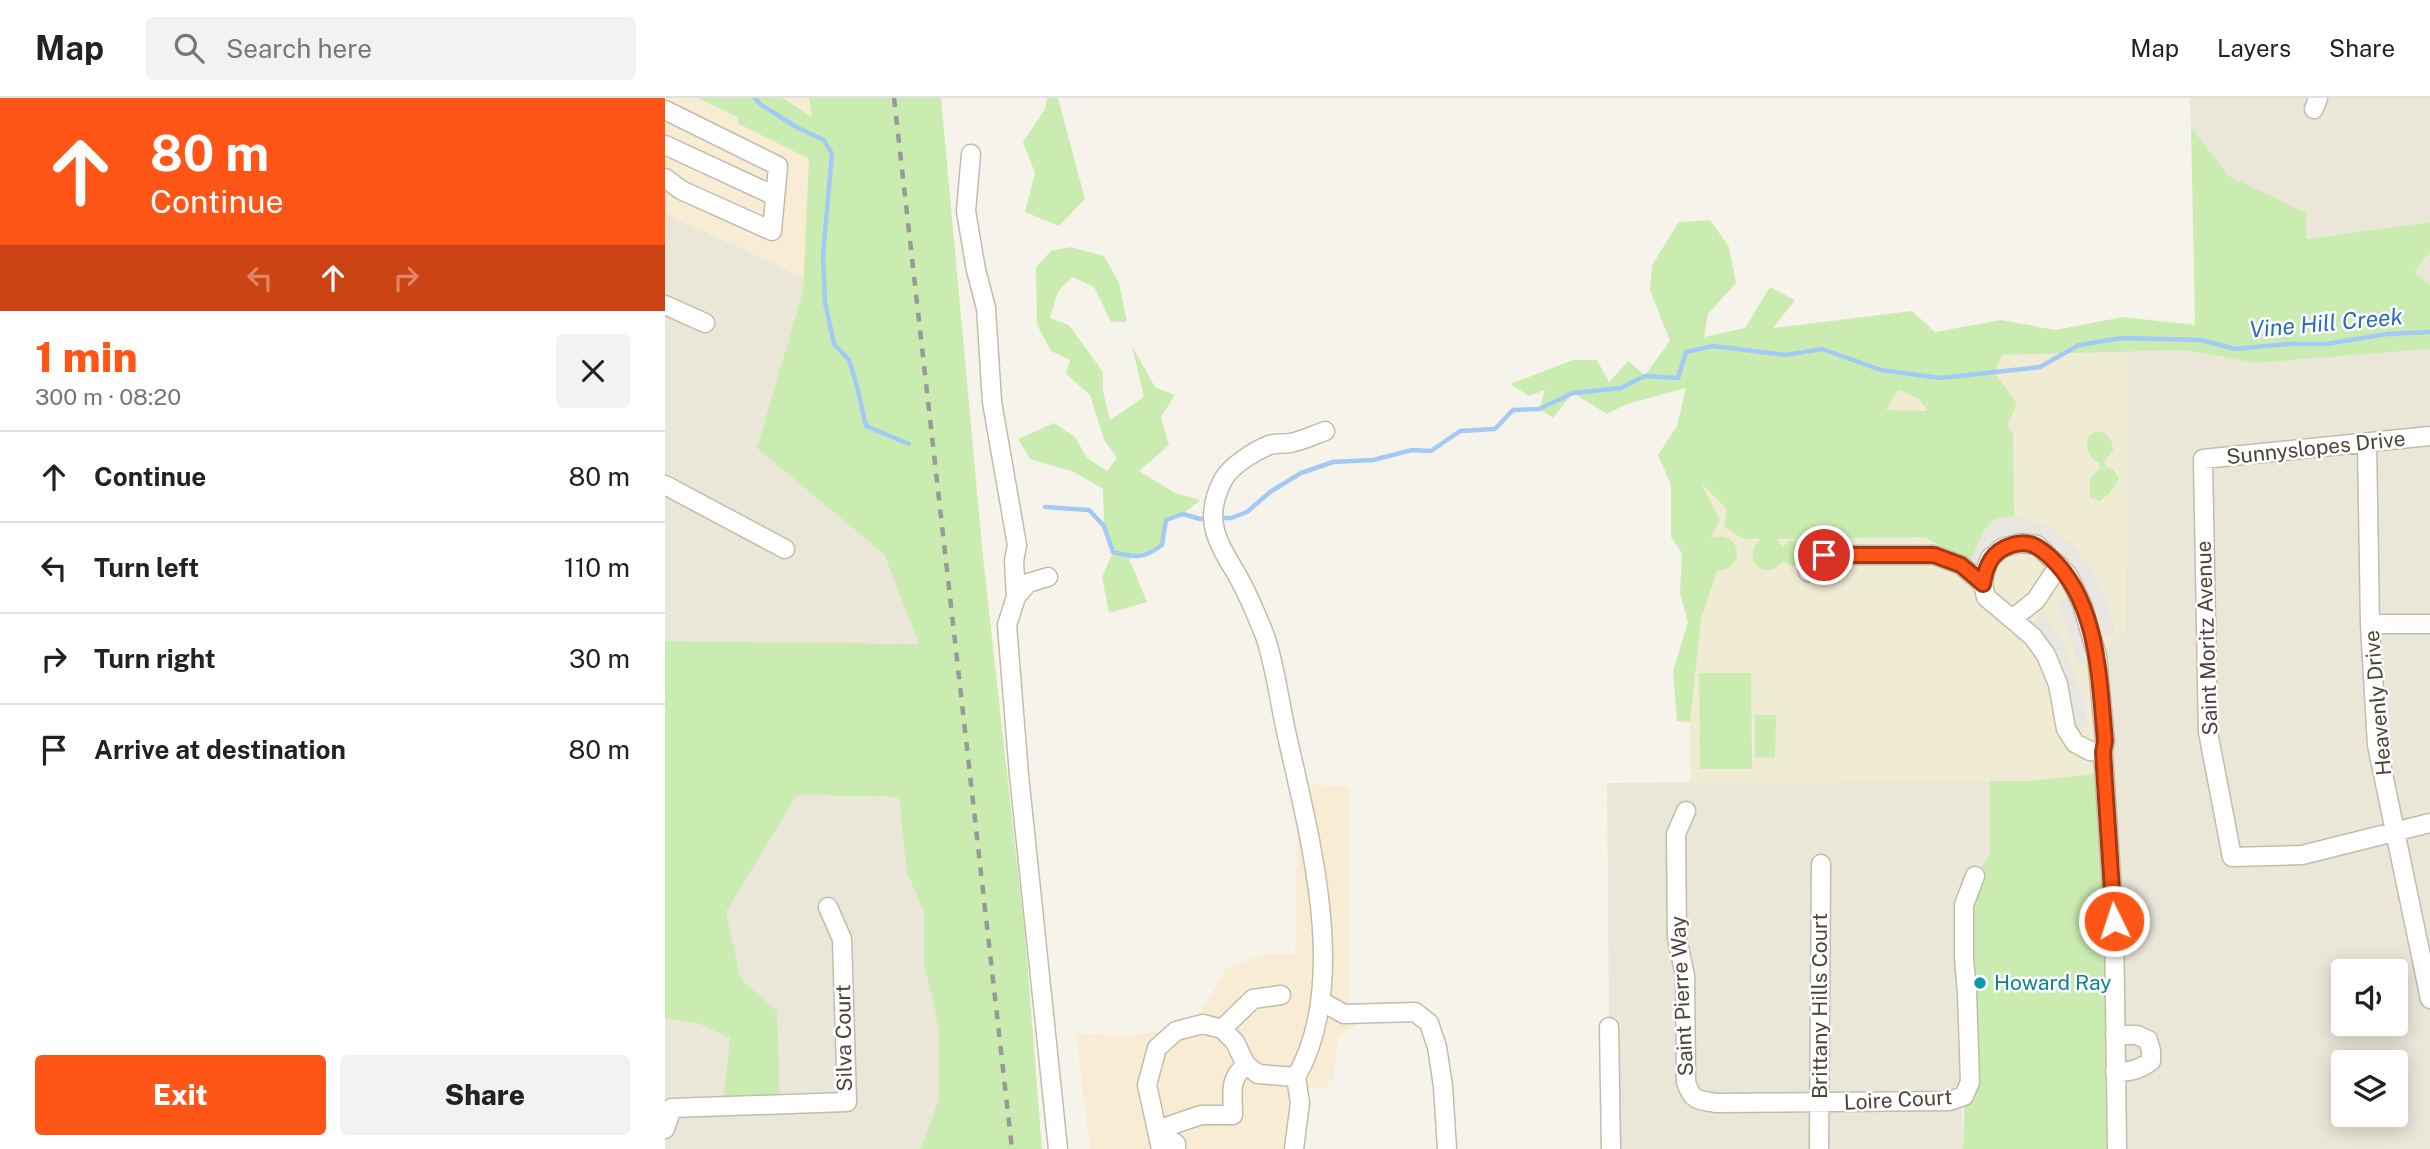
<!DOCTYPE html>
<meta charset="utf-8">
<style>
:root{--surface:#fff;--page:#f2f2f2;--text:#222;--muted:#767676;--line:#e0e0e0;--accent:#ff5618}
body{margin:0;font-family:"Public Sans",sans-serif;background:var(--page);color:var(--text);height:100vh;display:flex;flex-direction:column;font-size:26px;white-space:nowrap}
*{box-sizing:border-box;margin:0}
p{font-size:23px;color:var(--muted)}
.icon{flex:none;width:38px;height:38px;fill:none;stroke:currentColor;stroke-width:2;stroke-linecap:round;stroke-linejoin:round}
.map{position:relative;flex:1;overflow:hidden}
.drawer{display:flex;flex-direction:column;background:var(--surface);width:665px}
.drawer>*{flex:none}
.banner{background:#ff5618;color:#fff;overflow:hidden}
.buttons{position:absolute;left:1666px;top:861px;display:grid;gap:14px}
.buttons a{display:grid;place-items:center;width:77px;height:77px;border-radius:7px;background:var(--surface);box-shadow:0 4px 18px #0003;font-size:35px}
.pin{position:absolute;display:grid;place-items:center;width:60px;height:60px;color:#fff;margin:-30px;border:4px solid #fff;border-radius:50%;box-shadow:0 2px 7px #0007}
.me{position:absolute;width:77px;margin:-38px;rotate:356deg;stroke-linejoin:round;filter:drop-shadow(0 0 5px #0008)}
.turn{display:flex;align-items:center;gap:24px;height:147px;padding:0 35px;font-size:32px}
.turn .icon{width:91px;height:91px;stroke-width:2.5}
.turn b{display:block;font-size:49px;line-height:60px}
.lanes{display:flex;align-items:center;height:66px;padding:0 35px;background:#0003;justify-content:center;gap:35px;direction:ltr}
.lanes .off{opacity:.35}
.round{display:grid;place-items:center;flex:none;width:74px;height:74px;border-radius:7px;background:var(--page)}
.summary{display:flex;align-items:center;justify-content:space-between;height:119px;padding:0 35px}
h1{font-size:42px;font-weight:800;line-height:52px;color:var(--accent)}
.cta{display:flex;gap:14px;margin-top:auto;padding:14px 35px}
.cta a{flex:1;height:80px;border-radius:7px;background:var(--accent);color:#fff;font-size:28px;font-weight:800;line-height:80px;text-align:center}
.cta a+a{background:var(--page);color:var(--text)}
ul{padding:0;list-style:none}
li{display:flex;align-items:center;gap:21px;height:91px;padding:0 35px;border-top:2px solid var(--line)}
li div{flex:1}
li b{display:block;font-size:26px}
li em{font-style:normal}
header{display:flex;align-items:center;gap:42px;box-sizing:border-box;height:98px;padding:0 35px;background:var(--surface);border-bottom:2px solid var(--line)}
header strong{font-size:33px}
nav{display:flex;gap:38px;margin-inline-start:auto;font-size:24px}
.search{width:490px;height:63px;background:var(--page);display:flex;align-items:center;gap:18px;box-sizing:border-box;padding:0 24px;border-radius:7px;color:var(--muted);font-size:26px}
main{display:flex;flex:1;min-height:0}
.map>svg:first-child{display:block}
.residential{fill:#eae6d8;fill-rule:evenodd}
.commercial{fill:#f8edd4}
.education{fill:#f0ebd3}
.green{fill:#caecb1;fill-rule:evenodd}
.parking{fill:#e7e6e1}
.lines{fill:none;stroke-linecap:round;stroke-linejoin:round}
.stream{stroke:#a3caf5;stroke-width:4.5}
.minor-casing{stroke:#c2bdab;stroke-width:21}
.minor{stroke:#fff;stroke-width:18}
.rail{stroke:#999;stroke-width:4.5;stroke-dasharray:9 9;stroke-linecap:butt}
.route-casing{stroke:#a63810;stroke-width:18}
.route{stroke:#ff5618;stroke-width:12}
.culture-dot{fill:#0f9aa8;stroke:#fff;stroke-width:2.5}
.labels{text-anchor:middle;stroke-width:5;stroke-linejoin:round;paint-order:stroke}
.street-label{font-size:21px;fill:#4b4537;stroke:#fff}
.culture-label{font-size:21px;fill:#0d838f;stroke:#fff;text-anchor:start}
.water-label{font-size:23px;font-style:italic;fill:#286dbf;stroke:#fff}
</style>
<header>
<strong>Map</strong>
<div class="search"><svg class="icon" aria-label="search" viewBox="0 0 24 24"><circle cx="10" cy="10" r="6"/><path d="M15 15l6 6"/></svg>Search here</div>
<nav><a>Map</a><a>Layers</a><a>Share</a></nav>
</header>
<main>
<section class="drawer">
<div class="banner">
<div class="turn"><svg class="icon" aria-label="ahead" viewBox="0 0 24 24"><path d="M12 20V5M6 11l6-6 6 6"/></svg><div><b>80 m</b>Continue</div></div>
<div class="lanes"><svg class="icon off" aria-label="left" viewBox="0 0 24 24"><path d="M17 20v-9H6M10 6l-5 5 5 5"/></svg><svg class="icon" aria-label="ahead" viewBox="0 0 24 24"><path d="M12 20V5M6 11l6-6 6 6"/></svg><svg class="icon off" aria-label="right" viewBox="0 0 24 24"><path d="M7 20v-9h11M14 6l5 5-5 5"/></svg></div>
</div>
<div class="summary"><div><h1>1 min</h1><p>300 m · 08:20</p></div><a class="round"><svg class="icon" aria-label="close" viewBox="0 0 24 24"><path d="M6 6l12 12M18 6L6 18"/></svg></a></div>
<ul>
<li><svg class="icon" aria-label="ahead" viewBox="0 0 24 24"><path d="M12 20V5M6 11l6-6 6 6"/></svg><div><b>Continue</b></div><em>80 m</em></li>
<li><svg class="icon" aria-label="left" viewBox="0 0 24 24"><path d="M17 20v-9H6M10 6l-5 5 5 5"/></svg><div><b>Turn left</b></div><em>110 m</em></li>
<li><svg class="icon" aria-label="right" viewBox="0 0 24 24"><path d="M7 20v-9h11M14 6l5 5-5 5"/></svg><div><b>Turn right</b></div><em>30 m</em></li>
<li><svg class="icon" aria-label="arrive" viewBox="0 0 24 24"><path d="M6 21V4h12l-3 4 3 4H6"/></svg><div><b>Arrive at destination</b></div><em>80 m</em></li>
</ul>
<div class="cta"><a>Exit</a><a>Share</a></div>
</section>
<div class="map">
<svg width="1765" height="1051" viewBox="0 0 1765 1051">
<rect width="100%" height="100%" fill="#f6f4ea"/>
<path class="residential" d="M1525 0H1765V124L1641 141V115L1564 78 1526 29Z
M0 115 139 180 138 193 185 426 219 456 255 547 0 543Z
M1765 154V188L1749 174Z
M1765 251V1051H1452L1432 558 1461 532 1462 253 1518 252 1591 265ZM1678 873H1731V926H1678ZM1678 964H1731V1017H1678Z
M1325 683V757L1310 778 1297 1016 1298 1051H952V920H944L942 685Z
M132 697 235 699 242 775 259 814V866L274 930V1000L257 1048 254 1051H0V921L32 925 65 940 112 913 76 881 61 814Z"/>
<path class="commercial" d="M0 0H33L74 20 72 25 144 61 139 180 0 115Z
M118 0H144L147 20Z
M633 686 684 688V906L696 911 697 922 674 939 668 981 663 982 662 990 640 991V1051H425L411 936 466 937 512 931 533 918 561 871 599 856H630Z"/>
<path class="education" d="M1462 253 1461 532 1432 558 1439 675 1363 683 1026 686 1020 368 1021 267Z"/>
<path class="green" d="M33 0H118L147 19 144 0H276L318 459 360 837 377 1051H254L257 1048 274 1000V930L259 866V814L242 775 234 699 132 697 61 814 76 881 112 913 115 1006 58 1008 65 940 32 925 0 921V543L254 546 219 456 92 350 138 193 144 61 72 25 74 20Z
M382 0H393L420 101 394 128 360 114 370 75 358 44 380 11Z
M1526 29 1564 78 1641 115V141L1765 124V154L1749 174 1765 188V251L1591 265 1518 252 1337 257 1329 274 1352 306 1342 328 1348 335 1349 418 1333 420 1313 447 1306 461 1300 462 1260 439 1111 441 1118 449 1124 443H1135L1141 449V461L1133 468 1125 467 1119 463C1099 486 1074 460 1096 441H1078L1059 428 1062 411 1036 385 1055 422 1045 440C1075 429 1084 471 1052 473L1036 520 1025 624 1012 623 1008 573 1023 524 1015 495 1017 455 1006 439V387L993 357 1012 328 1021 290 962 306 942 316 908 295 888 320 874 311 880 292 864 298 845 286 908 262H932L944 284 963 263 980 277 1005 243 985 192 987 167 1014 124 1045 122 1064 149 1071 185 1043 216 1039 239 1080 230 1105 189 1130 202 1108 230 1247 213 1270 234 1336 222 1390 232 1458 219 1530 227ZM1233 292 1253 300 1263 313 1221 312Z
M405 149 439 158 454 185 462 224H446L429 189 408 179 393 193 385 220 404 227 438 274V293L445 322 479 299 467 248 490 289 510 297 496 319 504 347 474 373 510 395 535 402 518 416 501 422 497 447 482 458H463L482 504 444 515 437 479 448 454 439 428 438 391 409 374 365 361 353 341 389 325 410 339 422 360 442 373 452 360 439 342 425 297 401 276 405 262 386 253 372 227 371 169 386 153Z
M1432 333C1443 335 1448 342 1448 353L1439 364 1441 368 1449 372 1454 381 1445 395 1435 403 1425 400V381L1435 370 1434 365C1424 360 1419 349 1424 338Z
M1034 575H1086L1087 671H1035Z
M1090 617H1111L1110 660 1090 659Z
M1439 675 1452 1051H1298L1302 894 1310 778 1325 757V683H1363Z"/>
<path class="parking" d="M1349 418 1386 429 1409 449 1427 472 1446 515 1450 533 1427 541 1432 564 1413 566 1392 505 1412 496 1403 477 1355 445 1322 468 1306 461 1319 432 1326 424 1333 420Z
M1377 516 1396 541 1418 599 1422 629 1401 631 1393 586 1361 533Z"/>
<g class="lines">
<path class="stream" d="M90 0 95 6 133 30 159 42 167 56 158 157 160 204 169 246 184 262 192 288 201 328 244 346
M380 409 424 412 439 428 448 454C471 460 478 461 497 447L501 422 518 416 535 421H544
M553 420H566L582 414 605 394 636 375 668 364 708 362 747 352 766 353 795 333 830 331 848 312 874 311 908 295 956 290 980 278 1013 280 1021 254 1048 248 1121 257 1157 251 1216 272 1275 280 1375 269 1414 247 1457 240 1536 242 1570 251 1623 246H1661L1722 236 1765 234"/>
<defs>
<path id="minor" d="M1649 11 1653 0
M0 12 113 68 107 133 16 92 0 80
M0 47 110 98
M306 56 301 113 311 172 321 210 327 304 352 447 349 463 351 499
M0 207 40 225
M1765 338 1538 361 1543 634 1567 759 1637 757 1765 725
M1702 345 1705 526 1712 647 1765 901
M0 387 120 451
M1143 474 1159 457H1269L1296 467 1318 486
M383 479 363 485 351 499 342 527 354 677 393 1051
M1347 521 1371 502 1394 467
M1705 526H1765
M1438 654 1425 653 1410 645 1401 631 1393 586 1381 557 1368 539 1321 499 1318 486 1320 473 1325 460 1337 450 1355 445 1372 447 1403 477 1417 506 1432 558 1440 643 1438 654 1449 823 1452 1051
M1021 713 1011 736 1012 840 1020 878 1021 984C1027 1003 1033 1002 1051 1005L1284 1003 1299 998 1305 984 1302 894 1299 861V807L1310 778
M656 903 679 916 750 914 764 925 772 949 778 988 782 1051
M944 929 946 1051
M557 931 588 901 616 897
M1450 937H1472L1483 942 1486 953V963C1474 972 1465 974 1450 974
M0 1031 7 1010 182 1004 177 841 163 809
M492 1032 536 1017H568C568 996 563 981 581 967
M492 1032 511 1046V1051
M496 1051 482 987 492 950 511 933 538 926 557 931 570 944 581 967 593 976 631 979
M629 1051 635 1005 631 979C685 886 645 741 623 642 615 609 611 570 600 538 592 518 582 494 571 475 551 442 538 420 558 382 565 368 590 353 604 347 611 345 619 346 625 345 637 343 649 337 660 333
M1154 1051 1156 766"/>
</defs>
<use href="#minor" class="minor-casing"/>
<use href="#minor" class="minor"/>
<path class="rail" d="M229 0 347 1051"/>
</g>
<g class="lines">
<defs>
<path id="route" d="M1159 457H1269L1296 467 1318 486C1321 467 1327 453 1347 447 1364 442 1373 448 1385 459 1434 504 1434 581 1440 643L1438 654 1449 823"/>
</defs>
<use href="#route" class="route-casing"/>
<use href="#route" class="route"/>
</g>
<circle class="culture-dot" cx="1315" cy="885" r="7"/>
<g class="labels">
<g class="street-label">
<text transform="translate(1651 350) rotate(-6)" y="7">Sunnyslopes Drive</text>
<text transform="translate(1542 540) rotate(-92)" y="7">Saint Moritz Avenue</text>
<text transform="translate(1713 605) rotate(-95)" y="7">Heavenly Drive</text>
<text transform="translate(1017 898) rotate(-93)" y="7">Saint Pierre Way</text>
<text transform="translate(1155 908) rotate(-90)" y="7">Brittany Hills Court</text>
<text transform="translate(179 940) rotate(-91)" y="7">Silva Court</text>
<text transform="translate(1233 1002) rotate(-3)" y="7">Loire Court</text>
</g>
<g class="culture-label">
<text x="1329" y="892">Howard Ray</text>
</g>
<g class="water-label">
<text transform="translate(1661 225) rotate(-5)" y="8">Vine Hill Creek</text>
</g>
</g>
</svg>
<div class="buttons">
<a><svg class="icon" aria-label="sound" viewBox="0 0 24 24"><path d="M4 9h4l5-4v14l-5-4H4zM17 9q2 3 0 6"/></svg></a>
<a><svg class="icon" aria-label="layers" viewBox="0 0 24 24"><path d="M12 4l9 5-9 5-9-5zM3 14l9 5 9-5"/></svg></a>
</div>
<div class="pin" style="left:1159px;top:457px;background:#d93025"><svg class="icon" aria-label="arrive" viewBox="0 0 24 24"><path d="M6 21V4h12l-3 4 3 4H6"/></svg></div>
<svg class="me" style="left:1449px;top:823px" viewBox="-20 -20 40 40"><circle r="17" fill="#ff5618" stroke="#fff" stroke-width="3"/><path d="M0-11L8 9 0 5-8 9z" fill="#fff"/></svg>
</div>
</main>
